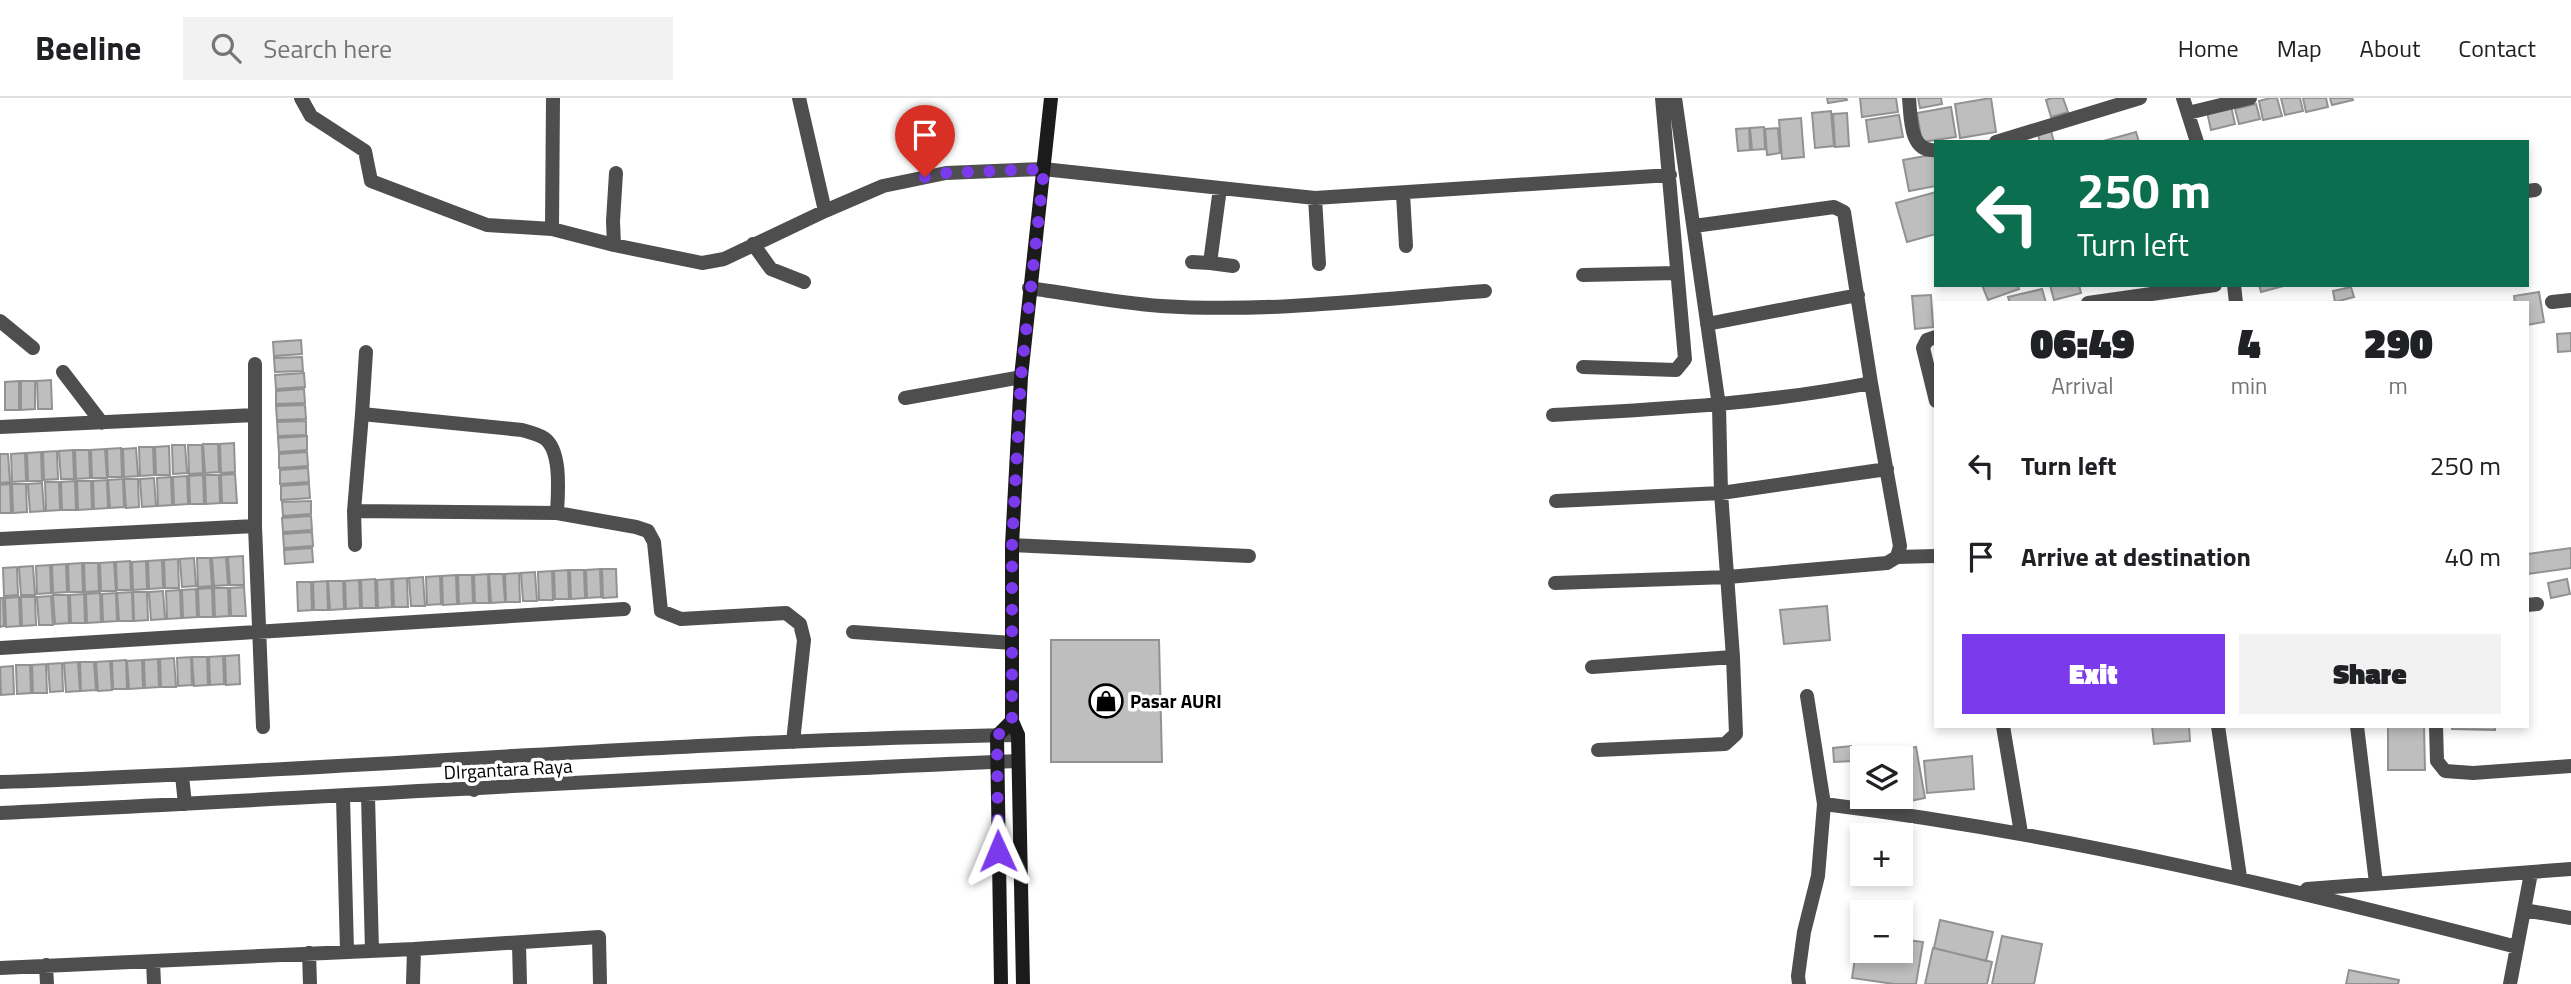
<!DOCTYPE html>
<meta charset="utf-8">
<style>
:root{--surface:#fff;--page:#f2f2f2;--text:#202124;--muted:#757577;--line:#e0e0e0;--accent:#7c3aed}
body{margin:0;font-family:"Titillium Web",sans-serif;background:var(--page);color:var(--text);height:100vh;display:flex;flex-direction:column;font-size:26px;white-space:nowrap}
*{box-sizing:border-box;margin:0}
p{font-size:23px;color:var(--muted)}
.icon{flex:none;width:38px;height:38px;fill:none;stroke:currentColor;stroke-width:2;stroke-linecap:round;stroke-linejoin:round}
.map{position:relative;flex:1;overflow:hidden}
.side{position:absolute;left:1934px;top:203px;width:595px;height:427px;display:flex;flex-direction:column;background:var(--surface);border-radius:0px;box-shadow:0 4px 10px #0003}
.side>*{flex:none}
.hud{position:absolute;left:1934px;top:42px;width:595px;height:147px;border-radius:0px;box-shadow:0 4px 10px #0003;background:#0b6e4f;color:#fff;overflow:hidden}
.buttons{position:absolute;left:1850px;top:648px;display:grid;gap:14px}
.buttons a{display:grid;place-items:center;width:63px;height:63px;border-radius:0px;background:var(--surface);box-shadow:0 4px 10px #0003;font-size:35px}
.pin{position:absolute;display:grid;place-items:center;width:60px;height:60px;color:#fff;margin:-72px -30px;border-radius:50% 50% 50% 0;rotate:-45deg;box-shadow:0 0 7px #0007}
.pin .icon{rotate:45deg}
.me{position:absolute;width:77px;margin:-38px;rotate:359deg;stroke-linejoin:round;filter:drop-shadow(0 0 5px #0008)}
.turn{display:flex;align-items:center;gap:24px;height:147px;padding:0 28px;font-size:32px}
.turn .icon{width:91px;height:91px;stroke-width:2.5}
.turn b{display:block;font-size:49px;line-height:60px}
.eta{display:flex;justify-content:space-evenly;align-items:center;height:119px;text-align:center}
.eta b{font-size:42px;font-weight:800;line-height:49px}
.cta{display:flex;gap:14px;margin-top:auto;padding:14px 28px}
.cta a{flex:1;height:80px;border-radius:0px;background:var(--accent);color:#fff;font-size:28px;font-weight:800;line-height:80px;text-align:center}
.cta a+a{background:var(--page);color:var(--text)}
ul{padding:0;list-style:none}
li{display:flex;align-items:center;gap:21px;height:91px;padding:0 28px}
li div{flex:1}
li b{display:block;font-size:26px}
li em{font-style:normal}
header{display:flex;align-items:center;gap:42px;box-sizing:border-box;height:98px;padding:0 35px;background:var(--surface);border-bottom:2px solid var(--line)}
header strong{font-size:33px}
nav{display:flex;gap:38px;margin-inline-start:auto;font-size:24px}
.search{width:490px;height:63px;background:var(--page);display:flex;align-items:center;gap:18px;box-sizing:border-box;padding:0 24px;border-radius:0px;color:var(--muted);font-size:26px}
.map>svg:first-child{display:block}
.building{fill:#bebebe;stroke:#929292;stroke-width:2}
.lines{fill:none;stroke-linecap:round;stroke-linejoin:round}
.minor{stroke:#4e4e4e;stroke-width:14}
.secondary{stroke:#1b1b1b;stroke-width:14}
.route{stroke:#7c3aed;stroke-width:12;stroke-dasharray:0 21.6}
.labels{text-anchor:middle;stroke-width:7;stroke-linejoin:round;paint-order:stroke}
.poi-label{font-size:19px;font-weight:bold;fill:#000;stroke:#fff;text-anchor:start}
.street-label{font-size:19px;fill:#000;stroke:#fff}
</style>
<header>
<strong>Beeline</strong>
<div class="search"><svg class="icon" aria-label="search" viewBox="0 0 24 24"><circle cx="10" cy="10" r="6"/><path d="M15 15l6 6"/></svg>Search here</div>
<nav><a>Home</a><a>Map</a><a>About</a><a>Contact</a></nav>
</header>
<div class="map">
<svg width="2571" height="886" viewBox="0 0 2571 886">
<rect width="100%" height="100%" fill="#fff"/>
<path class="building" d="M1827 0H1846L1847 2 1828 5Z
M1860 0H1896L1898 14 1862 19Z
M1918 0H1941L1942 6 1920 10Z
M1991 0 1996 34 1960 40 1955 6Z
M2052 0H2063L2068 14 2051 19 2046 2Z
M2270 0H2277L2282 18 2263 22 2259 3Z
M2281 0H2300L2303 13 2285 17Z
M2303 0H2326L2328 9 2306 14Z
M2330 0H2352L2353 2 2332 7Z
M2256 6 2260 21 2239 26 2235 11Z
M2231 8 2235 26 2211 32 2207 14Z
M1951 9 1956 39 1922 44 1917 15Z
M1831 13 1834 48 1815 50 1812 15Z
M1847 15 1849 48 1835 49 1833 16Z
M1899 17 1903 39 1869 44 1866 22Z
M1801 20 1804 59 1782 61 1779 22Z
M1764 29 1765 51 1752 52 1750 30Z
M1749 30 1750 52 1738 53 1736 31Z
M1778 30 1780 55 1767 57 1765 31Z
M2051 33 2054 44H2040L2038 37Z
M2136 34 2139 44H2100Z
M1936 56V88L1909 93 1903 62Z
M1936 94V136L1907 144 1896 105Z
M1982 187H2018L2019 191 1988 202Z
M2050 187H2079L2081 195 2054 202Z
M2259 187H2287L2261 194Z
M2351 189 2354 199 2335 204 2333 193Z
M2042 191 2046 205H2010L2008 199Z
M2539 194 2544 224 2527 227V205H2515L2514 198Z
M1931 197 1933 229 1915 231 1912 198Z
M2571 235V253L2558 254 2557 236Z
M301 242 302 256 274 258 273 244Z
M302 259 303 273 275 274 274 260Z
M304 275 305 289 276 291 275 277Z
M51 282 52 311H38L37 283Z
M19 283V312H5V284Z
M21 283H35V311L21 312Z
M304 291 305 305 276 306V293Z
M305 307 306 321 277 322 276 308Z
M306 323V337L278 338 277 324Z
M307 338V352L279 354 278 340Z
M234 345 235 374 221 375 220 346Z
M203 346H218L219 374 205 375Z
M172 347H185L187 375 173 376Z
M188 347H202L203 375 189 376Z
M169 348 170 377H156L155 349Z
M139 349H153L154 377 140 378Z
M121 350 122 379H108L107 351Z
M136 350 138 378 124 379 123 351Z
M105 351 107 380H92L91 352Z
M73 352 74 381H61L59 353Z
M75 352H89L90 380 76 381Z
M57 353 58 381 44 382 43 354Z
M41 354 42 383H28L27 355Z
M307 354 308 368 279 370V356Z
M25 355 26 383 12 384 11 356Z
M0 356H8L10 384 0 385Z
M308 370 309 384 280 386V372Z
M235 376 237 405H222L221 377Z
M203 377 204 406H190L189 378Z
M205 377H219L220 405 206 406Z
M187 378 188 406 174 407 173 379Z
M171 379 172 407 158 408 157 380Z
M154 380 156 408 142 409 140 381Z
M123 381 124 409 110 410 108 382Z
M124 381H138L139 409 126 410Z
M107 382 108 410 94 411 93 383Z
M75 383 76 412H62L61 384Z
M77 383H91L92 411 78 412Z
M45 384H59L60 412 46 413Z
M42 385 44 413 30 414 28 386Z
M10 386 11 415H0V387Z
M12 386H26L27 414 13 415Z
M309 386 310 400 281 402V388Z
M311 403V416L283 418 282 404Z
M311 418 312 432 283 434 282 420Z
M312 434 313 448 284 450 283 436Z
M312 450 313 464 285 466 284 452Z
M2571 450V470L2527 476V456Z
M243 458 244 487H230L228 459Z
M226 459 228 487 214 488 212 460Z
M194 460 196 488 182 489 180 461Z
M197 460H210L212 488 198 489Z
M178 461 179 490H165L164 462Z
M162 462 163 490 149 491 148 463Z
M130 463 131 492H117L116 464Z
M146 463 147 491 133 492 132 464Z
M114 464 116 493H101L100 465Z
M82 465 83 494H69L68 466Z
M84 465H98L99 493 85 494Z
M66 466 67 494 53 495 52 467Z
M50 467 51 495 37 496 36 468Z
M33 468 35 497H21L19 469Z
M17 469 18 497 4 498 3 470Z
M600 471 601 499 587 500 586 472Z
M602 471H616L617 499 603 500Z
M568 472 569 501H555L554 473Z
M570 472H584L585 500 571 501Z
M552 473 553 502H539L538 474Z
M535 474 537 503H523L521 475Z
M519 475 520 504H506L505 476Z
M488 476 489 505H475L474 477Z
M489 476H503L505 504 491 505Z
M456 477 457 506 443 507 442 478Z
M458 477H472L473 505 459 506Z
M440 478 441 506 427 507 426 479Z
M423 479 425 508H411L409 480Z
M407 480 408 509H394L393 481Z
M375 481 376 510H362L361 482Z
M391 481 392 509 378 510 377 482Z
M2567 481 2570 496 2551 500 2548 485Z
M359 482 360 510 346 511 345 483Z
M327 483 328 512H314L313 484Z
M328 483H343L344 511 330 512Z
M297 484H311L312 512 298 513Z
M244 489 246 518H231L230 490Z
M212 490 213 519H199L198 491Z
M214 490H228L229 518 215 519Z
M196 491 197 519 183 520 182 492Z
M180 492 181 520 167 521 166 493Z
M163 493 165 521 151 522 149 494Z
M132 494 133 523H119L117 495Z
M133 494H147L148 522 134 523Z
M100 495 101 524 87 525 86 496Z
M116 495 117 523 103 524 102 496Z
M84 496 85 525H71L70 497Z
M53 497H68L69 525 55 526Z
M51 498 53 527H39L37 499Z
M19 499 20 528 6 529 5 500Z
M21 499H35L36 527 22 528Z
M0 500H3L4 528 0 529Z
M1827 508 1830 542 1784 546 1780 512Z
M1051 542H1159L1162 664H1051Z
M239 557 240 586 226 587 225 558Z
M223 558 224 586 210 587 209 559Z
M191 559 192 587 178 588 177 560Z
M192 559H207L208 587 194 588Z
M174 560 176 589H161L160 561Z
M158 561 159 589 145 590 144 562Z
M126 562 127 591H113L112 563Z
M142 562 143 590 129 591 127 563Z
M110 563 112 592 98 593 96 564Z
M78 564 80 593 66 594 64 565Z
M80 564H94L96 592 81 593Z
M62 565 63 593 50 594 48 566Z
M46 566 47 595H33L32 567Z
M16 567H30L31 595 17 596Z
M13 568 14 596 1 597 0 569Z
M2152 628H2189L2190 643 2154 646Z
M2388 628H2424L2425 672H2388Z
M2452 628H2495V632L2452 631Z
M1851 648 1852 663 1834 664 1833 650Z
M1916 649 1925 700 1905 704 1900 660H1897L1896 652Z
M1895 655V660H1862V690L1855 691 1853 659Z
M1972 658 1974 691 1927 695 1924 663Z
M1900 814 1909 816 1904 834 1900 833Z
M1940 822 1993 834 1986 863 1934 850Z
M1859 834 1862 835V852H1900V841L1923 844 1916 886H1894L1852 880Z
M2002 838 2042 846 2034 886H1992Z
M1933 850 1992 864 1987 886H1925Z
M2349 872 2399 882 2398 886H2346Z"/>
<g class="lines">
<path class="minor" d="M301 0 311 18 365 53 371 83 487 127 552 131 614 147 702 165 724 161 825 113 883 88 946 75 1043 71 1315 100 1670 77
M799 0 825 113
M1909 0C1911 19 1909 55 1936 52
M2183 0 2197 44
M2188 15 2250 0
M1996 44 2140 0
M1220 90 1210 165 1233 168
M2527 93 2535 92
M1403 96 1406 148
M1315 100 1319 166
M552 131 553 0
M753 146 771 171 804 184
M614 147 613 123 616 75
M1192 164 1210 165
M1583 177 1677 175
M2234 187 2236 205
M1029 190C1073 196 1117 205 1161 208 1268 215 1378 201 1485 193
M2552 204 2571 202
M2088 205 2215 187
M0 223 33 250
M1707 226 1858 197
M1936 239 1927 242 1923 250 1936 303
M366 254 362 316 522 332C529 334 538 336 544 340 562 352 558 395 557 415L636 429 648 433 654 444 661 513 681 521 786 515 800 526 804 542 793 644
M255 266V428L263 629
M1583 269 1676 272 1685 261 1662 0
M63 274 102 325
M905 300 1021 279
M362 316 354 413 557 415
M1553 317C1662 311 1763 306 1871 285L1844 114 1834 109 1694 128
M0 329 255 317
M1556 403 1721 395 1887 371
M354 413 355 447
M0 441 255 428
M1012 447 1249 458
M1897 459 1936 458
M1555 485 1728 479 1887 465 1897 459 1900 448 1871 285
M2527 507 2537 506
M853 534 1012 545
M0 550 624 511
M1592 569 1733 559
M2003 628 2021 735
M2218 628 2240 779
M2357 628 2376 785
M2436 628 2437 663 2445 673 2473 675 2571 668
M1598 652 1725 646 1736 636 1733 559 1721 395 1719 308 1675 0
M472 661 474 692
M182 678 185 706
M0 684C339 673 678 642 1018 637
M368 698 372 853
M343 699 347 853
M1824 706C2060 735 2288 790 2517 849
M0 715C340 699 679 677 1018 663
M2307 791 2571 771
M2524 812 2571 820
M519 846 520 886
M309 855 310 886
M153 863 154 886
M46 867 47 886
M0 870 414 851
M413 886 414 851 599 839 600 886
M1799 886 1798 878 1804 834 1818 778 1824 706 1807 598
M2510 886 2531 775"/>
<path class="secondary" d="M1001 886 997 638 1012 623
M1023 886 1018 637 1012 623V447L1021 279 1051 0"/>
</g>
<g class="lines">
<path class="route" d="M925 79 946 75 1044 71 1021 279 1012 447V623L997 638 998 753"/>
</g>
<defs>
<symbol id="shop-ring" viewBox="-11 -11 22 22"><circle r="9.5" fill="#fff" stroke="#000" stroke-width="1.5"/><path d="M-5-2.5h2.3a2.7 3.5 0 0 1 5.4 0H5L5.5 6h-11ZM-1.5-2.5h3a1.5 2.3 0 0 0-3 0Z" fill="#000"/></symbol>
</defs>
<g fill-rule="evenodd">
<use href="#shop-ring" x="1087" y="584" width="38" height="38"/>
</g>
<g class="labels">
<g class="poi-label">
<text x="1130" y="610">Pasar AURI</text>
</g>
<g class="street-label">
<text transform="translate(508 671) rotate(-3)" y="7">DIrgantara Raya</text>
</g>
</g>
</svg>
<div class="buttons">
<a><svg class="icon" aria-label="layers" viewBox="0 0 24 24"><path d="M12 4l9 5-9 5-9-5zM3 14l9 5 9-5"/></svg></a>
<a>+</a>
<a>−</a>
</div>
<div class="pin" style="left:925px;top:79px;background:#d93025"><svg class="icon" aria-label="arrive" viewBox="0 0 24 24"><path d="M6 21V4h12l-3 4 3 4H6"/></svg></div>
<svg class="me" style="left:998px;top:753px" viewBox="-20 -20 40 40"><path d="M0-17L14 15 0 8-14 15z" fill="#7c3aed" stroke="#fff" stroke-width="4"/></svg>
<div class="hud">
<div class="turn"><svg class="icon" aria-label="left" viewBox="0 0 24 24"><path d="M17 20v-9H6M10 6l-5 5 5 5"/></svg><div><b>250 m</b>Turn left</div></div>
</div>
<section class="side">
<div class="eta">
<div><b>06:49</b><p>Arrival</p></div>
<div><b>4</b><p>min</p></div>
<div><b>290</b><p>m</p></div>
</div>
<ul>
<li><svg class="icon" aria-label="left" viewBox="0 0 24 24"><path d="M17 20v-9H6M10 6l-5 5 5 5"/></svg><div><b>Turn left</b></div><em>250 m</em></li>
<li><svg class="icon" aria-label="arrive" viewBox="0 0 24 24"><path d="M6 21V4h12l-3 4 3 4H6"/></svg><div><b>Arrive at destination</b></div><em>40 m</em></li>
</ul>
<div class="cta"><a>Exit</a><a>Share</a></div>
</section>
</div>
